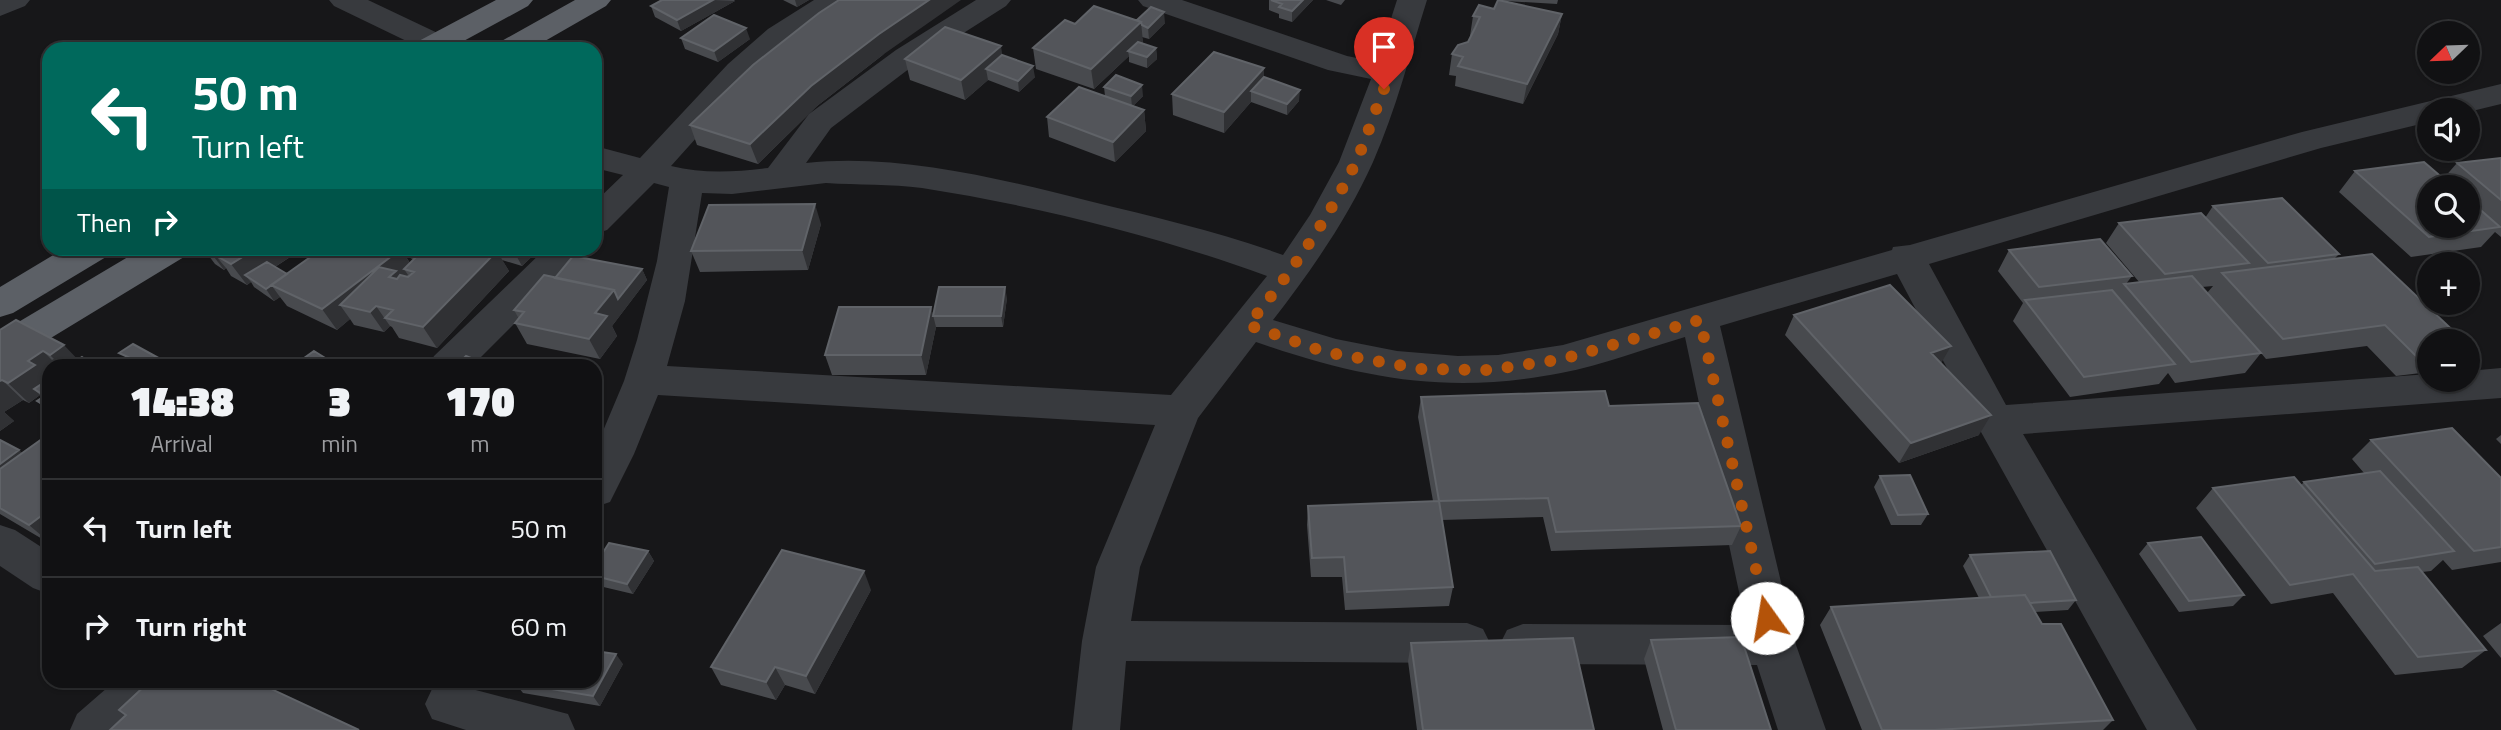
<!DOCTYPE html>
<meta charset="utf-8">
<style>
:root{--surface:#111113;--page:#1e1f21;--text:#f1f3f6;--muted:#9c9da0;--line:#303133}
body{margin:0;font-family:"Titillium Web",sans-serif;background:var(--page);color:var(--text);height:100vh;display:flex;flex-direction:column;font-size:26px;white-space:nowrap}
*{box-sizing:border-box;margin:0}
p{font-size:23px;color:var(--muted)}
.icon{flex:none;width:38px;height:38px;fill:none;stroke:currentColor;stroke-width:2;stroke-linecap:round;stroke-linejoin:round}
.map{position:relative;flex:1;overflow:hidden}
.sheet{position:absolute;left:42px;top:359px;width:560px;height:329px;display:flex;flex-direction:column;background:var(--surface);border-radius:21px;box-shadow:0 2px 5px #0004,0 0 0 2px var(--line)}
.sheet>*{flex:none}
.top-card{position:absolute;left:42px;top:42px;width:560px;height:214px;border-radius:21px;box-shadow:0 2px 5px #0004,0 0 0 2px var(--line);background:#00695c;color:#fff;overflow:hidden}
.needle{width:46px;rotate:247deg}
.tools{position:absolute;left:2417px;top:21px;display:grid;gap:14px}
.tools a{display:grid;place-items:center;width:63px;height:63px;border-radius:50%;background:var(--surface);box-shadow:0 2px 5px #0004,0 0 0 2px var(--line);font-size:35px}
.pin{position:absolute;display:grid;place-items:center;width:60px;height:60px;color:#fff;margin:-72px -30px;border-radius:50% 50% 50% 0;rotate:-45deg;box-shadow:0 0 7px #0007}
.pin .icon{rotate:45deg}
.me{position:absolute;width:77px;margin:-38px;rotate:347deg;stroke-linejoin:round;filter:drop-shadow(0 0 5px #0008)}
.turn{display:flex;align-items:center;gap:24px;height:147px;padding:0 35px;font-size:32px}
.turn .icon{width:91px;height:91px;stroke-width:2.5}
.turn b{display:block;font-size:49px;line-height:60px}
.then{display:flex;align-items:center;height:66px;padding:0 35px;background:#0003;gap:14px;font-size:26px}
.eta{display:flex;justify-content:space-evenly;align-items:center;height:119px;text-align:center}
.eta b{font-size:42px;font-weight:800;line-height:49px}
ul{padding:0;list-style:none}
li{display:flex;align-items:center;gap:21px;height:98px;padding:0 35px;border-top:2px solid var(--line)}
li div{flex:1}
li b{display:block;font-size:26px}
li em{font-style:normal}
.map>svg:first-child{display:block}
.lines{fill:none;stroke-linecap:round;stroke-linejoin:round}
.minor{fill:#383a3e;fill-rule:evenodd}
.trunk{fill:#5c6066;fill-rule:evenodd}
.wall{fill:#484a4e;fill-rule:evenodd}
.shaded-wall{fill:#303134}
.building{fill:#53555a;stroke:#606368;stroke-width:2}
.route{stroke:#b45309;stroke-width:12;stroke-dasharray:0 21.6}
</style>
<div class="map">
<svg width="2501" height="730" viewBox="0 0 2501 730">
<rect width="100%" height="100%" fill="#171719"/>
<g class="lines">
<path class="minor" d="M0 0H30L25 6 0 16Z
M329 0H368L446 37 450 43 446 49H423L334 6Z
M814 0H849L844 6 790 41 750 78 671 166C703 174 735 172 768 168L809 114 896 50 976 0H1011L1006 6 918 62 831 128 806 163C897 153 1001 179 1089 201 1155 217 1219 232 1283 255L1310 215 1339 162 1371 79 1328 70 1143 6 1138 0H1182L1347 56 1377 62 1397 0H1427C1410 54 1396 110 1373 162 1348 218 1311 271 1273 320L1336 339 1397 351 1458 356 1498 355 1563 345 1892 250 1893 247 1910 245 2302 132 2501 84V104L2468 112 2429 110V122L2321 148 1929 264 2006 405 2429 374V380H2468V371L2501 368V398L2023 434 2197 730H2147L1981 432 1897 274 1720 326 1796 645 1826 730H1778L1757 665 1523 664 1507 658 1500 644 1507 630 1523 624 1746 625 1685 337C1644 349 1603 365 1561 373 1449 395 1363 379 1256 342L1198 418 1140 567 1131 621 1467 623 1483 629 1490 643 1483 657 1467 663 1126 661 1120 730H1072L1082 641 1096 567 1155 425 658 395 634 454 610 502 595 507V450L624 381 637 340 657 261 669 187 654 183 607 230 595 234V202L623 175 595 168V146L640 158 728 64 768 29ZM826 183C858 185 891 184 922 188 1037 206 1158 236 1267 276L1171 395 667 366 685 301 702 193 732 194Z
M546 248H585L581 257 472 366H429L434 356Z
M0 525 15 530 49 552V594L33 588 0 566Z
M115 681H171L164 696 128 730H70L77 714Z
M449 683 568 714 575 730H466L432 719 425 704 432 689Z"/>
<path class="trunk" d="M496 0H533L528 6 449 49H411L415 43Z
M575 0H611L606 6 531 49H494L498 43Z
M65 248H110L106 257 13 313 0 317V287Z
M143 248H188L184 257 13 361 0 365V333Z"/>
</g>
<path class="wall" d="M662 0H734L735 1 681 31 655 17 651 6Z
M783 0H809L797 7Z
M1269 0H1313L1292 22 1279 18V14L1269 10Z
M1326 0H1345L1341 5Z
M1498 0H1558L1557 4 1505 1 1562 14 1558 34 1523 104 1455 86 1456 76 1449 75 1452 54 1468 42 1471 36H1470L1473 16 1494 9Z
M1137 20 1165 23 1149 39 1142 37 1143 42 1142 43 1156 48 1157 59 1147 68 1129 62V56L1094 89 1036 69 1033 48 1075 24Z
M681 38 750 39 718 62 685 49Z
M884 54 817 106 758 164 697 145 690 125Z
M1002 55 1035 77 1019 92 988 80 965 100 910 80 905 59Z
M1264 68V77L1299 101 1287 115 1251 102 1224 133 1173 115 1172 94Z
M1104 87 1143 96 1133 106 1144 110 1146 131 1115 162 1049 137 1047 117 1105 96Z
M2501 158V237L2495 232 2481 247 2411 257 2339 192 2355 171 2443 179 2457 163ZM2429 187H2468V226Z
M2213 206 2339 254 2334 259 2429 341V372L2396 376 2367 346 2266 359 2261 353 2245 373 2175 383 2168 373 2159 384 2070 397 2013 321 2023 303 1998 271 2009 250 2132 276 2126 284 2140 283 2106 243 2119 223 2205 218ZM2213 286 2207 293 2202 287Z
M821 224 808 270 700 272 691 251Z
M203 248H304L275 267 287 274 311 257 305 248H541L522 266 502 260 509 271 437 348 399 338 392 327 390 326 384 332 354 325 350 319 337 330 287 306 280 297 274 301 254 287 251 282 247 285 231 276 226 268 224 270 215 264ZM405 255 414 260 410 263Z
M642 269 647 280 612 326 617 336 600 359 527 344 515 323 519 319 514 310 555 278Z
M1007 298 1003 327H936L926 375H832L825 355 931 307 933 316Z
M1794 315 1979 435 1899 463 1785 335Z
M0 330 78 360 95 366H49V413L37 401 43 397 40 395 29 403 23 400 4 412 14 421 0 431Z
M1421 397 1609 406 1741 526 1732 545 1551 551 1543 517 1442 520 1453 587 1449 606 1345 610 1342 577H1311L1307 525 1308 506 1433 501 1418 417Z
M49 434V543L0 514V440L22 453Z
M2501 435V444L2496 439Z
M2371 440 2501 478V562L2452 570 2443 560 2431 571 2422 572 2486 650 2462 668 2395 675 2333 593 2271 604 2196 508 2213 488 2301 485 2304 482 2364 473 2352 459Z
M1880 476 1928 514 1921 525H1891L1874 487Z
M2148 543 2244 595 2233 606 2179 612 2139 554Z
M648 551 654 561 633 594 595 585V565Z
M1970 555 2076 600 2068 610 2035 612 2042 624 2113 720 2103 730H1862L1820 625 1831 607 1979 598 1963 566Z
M871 590 815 694 785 685 776 700 721 685 711 667Z
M2501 623V658L2483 636Z
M1651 640 1771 730H1663L1644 659Z
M1411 643 1594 730H1417L1408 661Z
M623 664 600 706 523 693 515 683Z"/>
<path class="shaded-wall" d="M713 0 735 1 681 31 677 20Z
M795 0H809L797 7Z
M929 0H961L884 54 817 106 758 164 750 144 811 86 879 34Z
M1303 0H1313L1292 22V11Z
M1164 12 1165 23 1149 39 1148 28Z
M1562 14 1558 34 1523 104 1527 84Z
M1141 22 1143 42 1132 52 1128 51 1129 56 1094 89 1091 69Z
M746 28 750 39 718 62 714 51Z
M1001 46 1004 66 986 69 988 80 965 100 961 80Z
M1156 48 1157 59 1147 68V57Z
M1033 66 1035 77 1019 92 1018 81Z
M1264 68V88L1251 91V102L1224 133V112Z
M1142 85 1143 96 1132 107 1131 96Z
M1300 90 1299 101 1287 115V104Z
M1144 110 1146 131 1115 162 1113 142Z
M815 204 821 224 808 270 802 250Z
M209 248H222L233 263 257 248H304L253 281 245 275 251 282 247 285 231 264 215 255 226 268 224 270 208 249Z
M417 248H455L429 267Z
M512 248H541L522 266Z
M401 249 414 270 404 269 408 275 401 280 340 305 350 319 337 330 322 309Z
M497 251 509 271 437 348 423 327Z
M642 269 647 280 612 326 617 336 600 359 589 339 595 313 614 290Z
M272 286 280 297 274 301 266 289Z
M1005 287 1007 298 1003 327 1001 316Z
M376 306 390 326 384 332 370 312Z
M931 307 936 327 926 375 921 355Z
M64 345 83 365 61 366 50 355Z
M1951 346 1939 367 1931 353Z
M43 351 58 366H49V389H34L40 395 29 403 8 383 28 361Z
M2 380 23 400 4 412 14 421 0 431V381Z
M1991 415 1979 435 1899 463 1911 443Z
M19 450 31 461 0 484V464Z
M49 510V542L29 525Z
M648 551 654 561 633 594 627 584Z
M864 571 871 590 815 694 806 676Z
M616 654 623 664 600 706 593 696Z
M775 667 785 685 776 700 766 682Z"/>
<path class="building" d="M662 0H713L677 20 651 6Z
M839 0H929L879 34 811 86 750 144 690 125 753 65 819 13Z
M1271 0H1303L1292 11 1279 7 1282 4Z
M1498 0 1562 14 1527 84 1458 66 1463 57 1452 54 1458 45 1468 42 1475 28 1480 17 1473 16 1479 5 1494 9Z
M1094 6 1141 22 1091 69 1033 48 1065 20 1075 24Z
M1151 7 1164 12 1148 28 1142 25 1141 22 1137 20Z
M714 15 746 28 714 51 681 38Z
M945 27 1001 46 961 80 905 59Z
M1138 42 1156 48 1147 57 1128 51Z
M1214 52 1264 68 1224 112 1172 94Z
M1002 55 1033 66 1018 81 986 69Z
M1116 75 1142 85 1131 96 1104 87Z
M1264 77 1300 90 1287 104 1251 91Z
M1079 87 1144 110 1113 142 1047 117Z
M2501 158V200L2457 163Z
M2424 162 2453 187H2429V226H2468V199L2500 227 2429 237 2355 171Z
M2282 198 2339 254 2268 263 2213 206Z
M815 204 802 250 691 251 709 205Z
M2201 213 2249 263 2165 274 2119 223Z
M2100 239 2132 276 2039 287 2009 250Z
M257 248 231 264 215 255 226 248Z
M305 248H399L401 249 322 309 271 285 316 253Z
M425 248H486L497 251 423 327 385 318 393 310 376 306 370 312 340 305 379 267 396 271 389 277 397 279 400 275 408 277 414 272 404 269Z
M2372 254 2464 341H2429V354L2416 356 2385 325 2283 339 2222 273Z
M573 256 642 269 618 299 614 290 555 278Z
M267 262 287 274 266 289 245 275Z
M544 275 614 290 595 313 607 316 589 339 515 323 524 312 514 310Z
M2192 276 2261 353 2191 362 2124 284Z
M1890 285 1951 346 1931 353 1991 415 1911 443 1794 315Z
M939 287H1005L1001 316H933Z
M2112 290 2175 364 2084 377 2025 300Z
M839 307H931L921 355H825Z
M16 320 64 345 50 355 43 351 28 361 35 365 8 383 2 380 0 381V330Z
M133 344 173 366H107L115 360 120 363 128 357 119 353Z
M314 351 338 366H293Z
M466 356 491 366H456Z
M82 357 95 366H69Z
M49 379V393L45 396 34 389Z
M1605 391 1609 406 1698 403 1741 526 1556 532 1548 498 1439 501 1421 397Z
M49 393V408L37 401Z
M2452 428 2501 478V547L2474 551 2371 440Z
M49 434V510L29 525 0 508V469Z
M0 440 19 450 0 464Z
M2380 471 2454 551 2375 564 2304 482Z
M1910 475 1928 514 1898 515 1880 476Z
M2294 477 2375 571 2418 567 2486 650 2418 657 2353 574 2290 585 2213 488Z
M1439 501 1453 587 1347 592 1344 557 1312 558 1308 506Z
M2201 537 2244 595 2189 601 2148 543Z
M609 543 648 551 627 584 595 576V565Z
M782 550 864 571 806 676 775 667 766 682 711 667Z
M2050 551 2076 600 2030 603 2025 595 1991 597 1970 555Z
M2025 595 2042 624H2061L2113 720 1934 730H1882L1831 607Z
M1741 637 1771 730H1676L1651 640Z
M1573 638 1594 730H1423L1411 643Z
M595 651 616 654 593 696 515 683 516 681H595Z
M150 681H254L359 730H110L126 715 119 710Z"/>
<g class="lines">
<path class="route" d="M1384 89C1374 113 1366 140 1355 164 1326 223 1289 275 1248 325L1325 352 1422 369 1489 370 1563 359 1700 320 1767 618"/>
</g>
</svg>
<div class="tools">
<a><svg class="needle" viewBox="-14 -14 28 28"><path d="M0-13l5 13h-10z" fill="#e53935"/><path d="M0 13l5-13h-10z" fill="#9c9da0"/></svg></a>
<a><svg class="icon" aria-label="sound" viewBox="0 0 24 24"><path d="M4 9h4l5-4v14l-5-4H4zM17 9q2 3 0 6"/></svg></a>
<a><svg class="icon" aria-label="search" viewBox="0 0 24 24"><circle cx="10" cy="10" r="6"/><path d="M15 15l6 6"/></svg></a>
<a>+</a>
<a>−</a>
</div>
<div class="pin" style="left:1384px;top:89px;background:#d93025"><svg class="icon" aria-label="arrive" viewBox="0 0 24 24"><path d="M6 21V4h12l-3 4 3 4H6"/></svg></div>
<svg class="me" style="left:1767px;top:618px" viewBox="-20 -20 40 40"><circle r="19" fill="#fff"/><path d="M0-13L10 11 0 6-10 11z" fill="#b45309"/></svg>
<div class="top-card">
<div class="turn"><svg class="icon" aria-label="left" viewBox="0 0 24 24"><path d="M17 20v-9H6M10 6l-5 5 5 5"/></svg><div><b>50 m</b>Turn left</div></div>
<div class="then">Then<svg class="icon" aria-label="right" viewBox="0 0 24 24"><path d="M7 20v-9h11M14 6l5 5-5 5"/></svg></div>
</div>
<section class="sheet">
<div class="eta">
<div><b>14:38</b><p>Arrival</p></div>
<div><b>3</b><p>min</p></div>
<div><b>170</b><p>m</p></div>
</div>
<ul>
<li><svg class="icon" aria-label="left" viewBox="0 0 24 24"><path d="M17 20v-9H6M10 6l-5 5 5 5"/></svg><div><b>Turn left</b></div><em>50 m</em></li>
<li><svg class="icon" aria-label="right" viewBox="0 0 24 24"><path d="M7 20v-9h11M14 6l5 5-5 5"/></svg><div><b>Turn right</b></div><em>60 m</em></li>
</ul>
</section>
</div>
